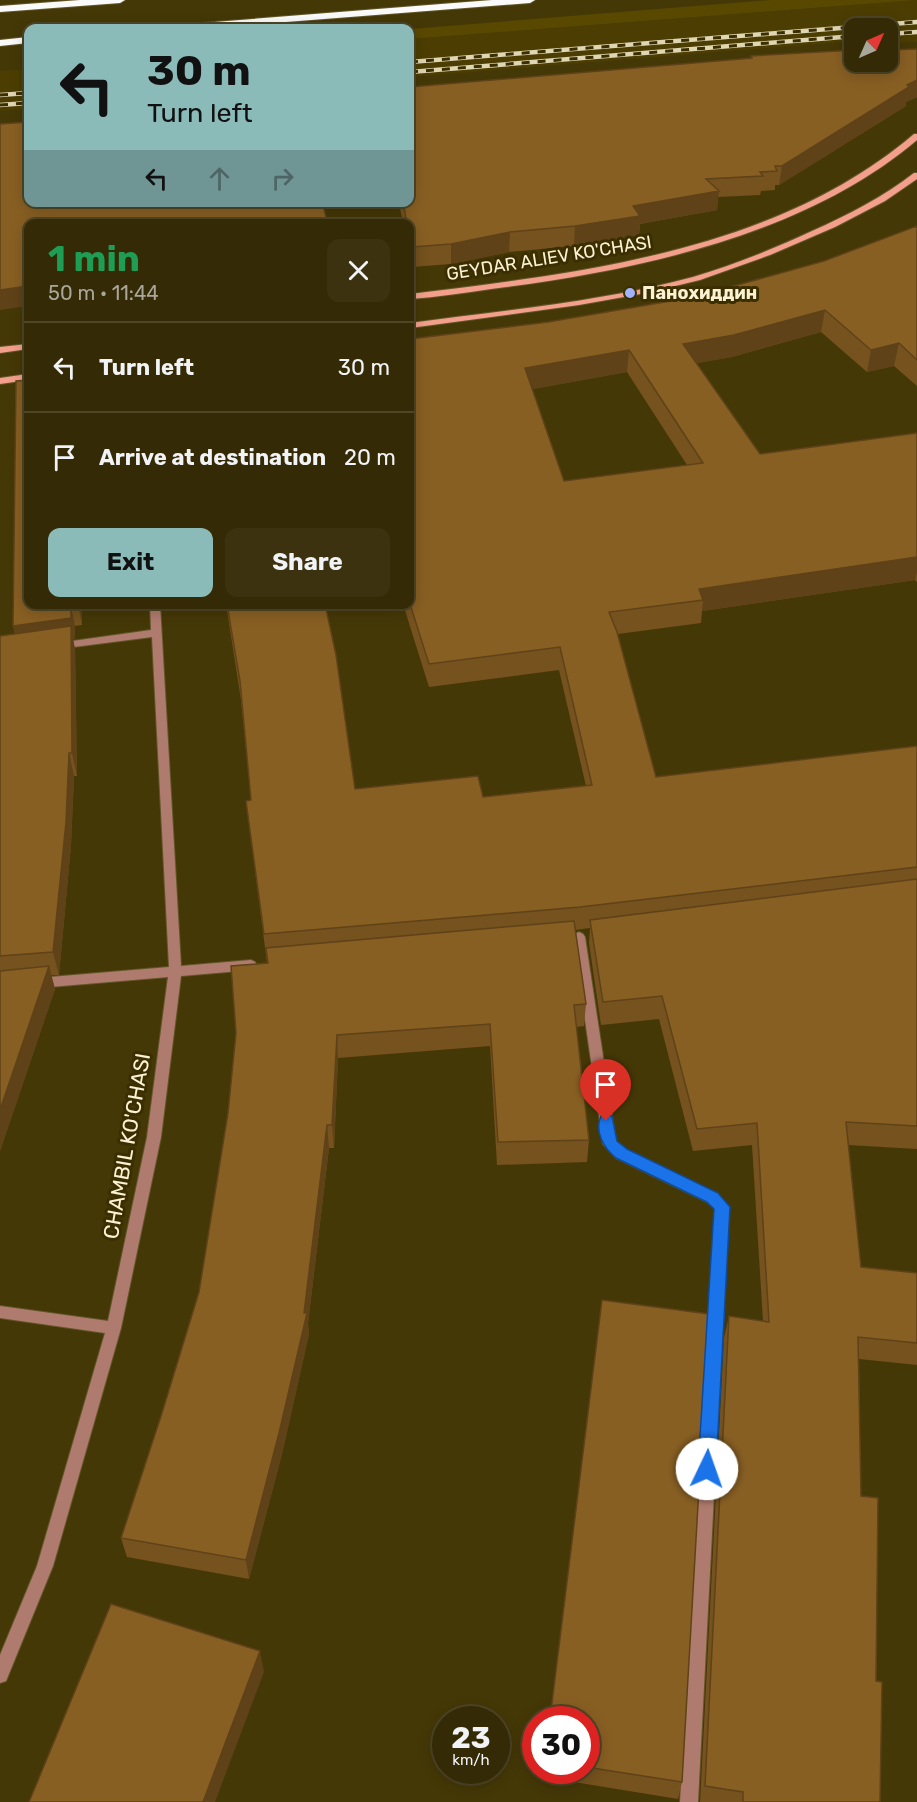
<!DOCTYPE html>
<meta charset="utf-8">
<style>
:root{--surface:#342a05;--page:#3c320f;--text:#f1f3f6;--muted:#a9a79a;--line:#4e4627;--accent:#8bbbb9}
body{margin:0;font-family:Rubik,sans-serif;background:var(--page);color:var(--text);height:100vh;display:flex;flex-direction:column;font-size:22px;white-space:nowrap}
*{box-sizing:border-box;margin:0}
p{font-size:20px;color:var(--muted)}
.icon{flex:none;width:33px;height:33px;fill:none;stroke:currentColor;stroke-width:2;stroke-linecap:round;stroke-linejoin:round}
.map{position:relative;flex:1;overflow:hidden}
.drawer{position:absolute;left:24px;top:219px;width:390px;height:390px;display:flex;flex-direction:column;background:var(--surface);border-radius:12px;box-shadow:0 3px 15px #0003,0 0 0 2px var(--line)}
.drawer>*{flex:none}
.guide{position:absolute;left:24px;top:24px;width:390px;height:183px;border-radius:12px;box-shadow:0 3px 15px #0003,0 0 0 2px var(--line);background:#8bbbb9;color:#111;overflow:hidden}
.needle{width:39px;rotate:45deg}
.buttons{position:absolute;left:844px;top:18px;display:grid;gap:12px}
.buttons a{display:grid;place-items:center;width:54px;height:54px;border-radius:12px;background:var(--surface);box-shadow:0 3px 15px #0003,0 0 0 2px var(--line);font-size:30px}
.speed{position:absolute;left:432px;top:1706px;display:flex;gap:12px;font-size:30px;font-weight:700;text-align:center}
.speed>*{display:grid;place-content:center;width:78px;height:78px;border-radius:50%;background:var(--surface);box-shadow:0 3px 15px #0003,0 0 0 2px var(--line);line-height:1}
.speed small{font-size:15px;font-weight:400}
.speed .limit{border:9px solid #d22;background:#fff;color:#111}
.pin{position:absolute;display:grid;place-items:center;width:51px;height:51px;color:#fff;margin:-62px -26px;border-radius:50% 50% 50% 0;rotate:-45deg;box-shadow:0 0 6px #0007}
.pin .icon{rotate:45deg}
.me{position:absolute;width:66px;margin:-33px;rotate:3deg;stroke-linejoin:round;filter:drop-shadow(0 0 4px #0008)}
.turn{display:flex;align-items:center;gap:21px;height:126px;padding:0 24px;font-size:27px}
.turn .icon{width:78px;height:78px;stroke-width:2.5}
.turn b{display:block;font-size:42px;line-height:51px}
.lanes{display:flex;align-items:center;height:57px;padding:0 24px;background:#0003;justify-content:center;gap:30px;direction:ltr}
.lanes .off{opacity:.35}
.round{display:grid;place-items:center;flex:none;width:63px;height:63px;border-radius:12px;background:var(--page)}
.summary{display:flex;align-items:center;justify-content:space-between;height:102px;padding:0 24px}
h1{font-size:36px;font-weight:700;line-height:45px;color:#1e9e55}
.button{display:flex;gap:12px;margin-top:auto;padding:12px 24px}
.button a{flex:1;height:69px;border-radius:12px;background:var(--accent);color:#111;font-size:24px;font-weight:700;line-height:69px;text-align:center}
.button a+a{background:var(--page);color:var(--text)}
ul{padding:0;list-style:none}
li{display:flex;align-items:center;gap:18px;height:90px;padding:0 24px;border-top:2px solid var(--line)}
li div{flex:1}
li b{display:block;font-size:22px}
li em{font-style:normal}
.map>svg:first-child{display:block}
.built{fill:#4c3e02}
.green{fill:#594800}
.lines{fill:none;stroke-linecap:round;stroke-linejoin:round}
.street-casing{stroke:#625628;stroke-width:2}
.secondary-casing{stroke:#625628;stroke-width:2}
.highway-casing{stroke:#625628;stroke-width:2}
.street{fill:#b07b6f;fill-rule:evenodd}
.secondary{fill:#f39f8c;fill-rule:evenodd}
.highway{fill:#fafafa;fill-rule:evenodd}
.rail-casing{stroke:#dfd6b4;stroke-width:4.5}
.rail{stroke:#3b2e00;stroke-width:3;stroke-dasharray:8;stroke-linecap:butt}
.wall{fill:#75521e;fill-rule:evenodd}
.shaded-wall{fill:#5f4218}
.building{fill:#885f23;stroke:#5f4218;stroke-width:1.5;fill-rule:evenodd}
.route{fill:#1a73e8;stroke:#114b97;stroke-width:1.5}
.poi-dot{fill:#a1b3fd;stroke:#3b2e00;stroke-width:2}
.labels{text-anchor:middle;stroke-width:6;stroke-linejoin:round;paint-order:stroke}
.far-street-label{font-size:18px;fill:#fbf2d3;stroke:#3b2e00}
.far-poi-label{font-size:18px;font-weight:bold;fill:#fbf2d3;stroke:#3b2e00;text-anchor:start}
.street-label{font-size:21px;fill:#fbf2d3;stroke:#3b2e00}
</style>
<div class="map">
<svg width="917" height="1802" viewBox="0 0 917 1802">
<rect width="100%" height="100%" fill="#453807"/>
<path class="built" d="M917 0V42L888 43V28H855V41L410 77V39Z
M28 69V109L0 111V71Z"/>
<path class="green" d="M770 0H917L410 39V29Z"/>
<g class="lines">
<defs>
<path id="street" d="M150 604H160L181 966 251 960 255 962 257 965 255 968 251 970 181 976 161 1137 121 1328 53 1566 6 1681 0 1683V1655L37 1566 105 1333 0 1318V1306L108 1321 147 1137 168 977 38 988 34 986 32 983 34 980 38 978 169 967 152 637 58 649 53 646 58 643 151 630Z
M579 932 583 934 585 937 616 1142 626 1150 717 1194 729 1207 698 1802H680L715 1209 707 1202 616 1158 603 1144 573 937 575 934Z"/>
<path id="secondary" d="M914 134H917V140C804 236 635 271 491 289 464 293 437 297 410 299V294C582 273 777 251 914 134Z
M914 173H917V179L885 201 835 227 770 255 700 280 646 293 579 305 410 328V323C504 310 601 302 693 277 734 265 773 249 812 231 848 215 883 197 914 173Z
M28 344V349L0 353V347Z
M28 374V380L0 384V378Z"/>
<path id="highway" d="M80 0H125L120 3 0 12V6Z
M492 0H535L530 3 208 28H171L176 25Z
M28 37V43L0 46V40Z"/>
</defs>
<use href="#street" class="street-casing"/>
<use href="#secondary" class="secondary-casing"/>
<use href="#highway" class="highway-casing"/>
<use href="#street" class="street"/>
<use href="#secondary" class="secondary"/>
<use href="#highway" class="highway"/>
<defs>
<path id="rail" d="M888 34 917 32
M410 62 917 22
M410 72 855 36
M0 95 28 93
M0 105 28 103"/>
</defs>
<use href="#rail" class="rail-casing"/>
<use href="#rail" class="rail"/>
</g>
<path class="wall" d="M917 49V97L906 102V106L779 185H775V190L761 191 760 195 718 197 717 210 640 224 639 235 574 246 509 252 451 264 412 267 410 254V224H403L399 202H410L750 59 751 56 855 62Z
M917 226V386L894 366 867 372 821 332 732 357 696 363 760 454 917 433V582L915 580 702 611 701 623 618 634 656 777 917 746V1149L848 1145 861 1267 917 1273V1365L859 1359 861 1496 876 1681 880 1802H700L724 1338 729 1316 763 1321 752 1145 693 1151 659 1019 601 1025 589 943 590 928 575 930 586 1004 584 1026 576 1027 589 1140 587 1162 497 1165 490 1046 338 1058 334 1148H329L308 1323 309 1334 282 1454 249 1579 127 1557 121 1538 162 1413 199 1292 267 963 249 824 251 800 241 700 226 604H343L326 607 355 789 483 797 586 786 559 670 429 687 403 604H410L548 322 694 297 824 261ZM627 372 687 465 564 481 532 389Z
M16 381 81 604 82 625 75 626V638L73 639 75 649 77 776H74L71 845 59 975H51L55 989 0 1151V636L15 634 13 626Z
M586 1719 682 1782 678 1799 543 1777V1770H586Z"/>
<path class="shaded-wall" d="M917 80V97L906 102V106L779 185 782 166 907 85Z
M719 191 717 210 640 224 639 235 574 246 575 226 633 206Z
M510 232 509 252 451 264V244Z
M28 286V306L0 310V290Z
M825 310 821 332 732 357 681 366 683 344Z
M899 343 894 366 867 372 871 350Z
M629 350 627 372 524 391 525 368Z
M917 557V572L915 580 702 611 703 600 699 589Z
M78 604H81L82 625Z
M322 604H343L323 608Z
M71 606 75 626V638L73 639 75 649 77 776 72 753 18 646 13 626Z
M69 753 74 776 71 845 59 975 53 952Z
M49 966 55 989 0 1151V1110Z
M337 1035 338 1058 334 1148 332 1125Z
M327 1125 329 1148 308 1323 309 1334 282 1454 249 1579 246 1560 304 1313Z
M260 1651 264 1672 215 1802H203Z"/>
<path class="building" d="M917 49V80L907 85 909 87 782 166H775L777 171 760 172 763 176 706 179 719 191 633 206 640 216 575 226 510 232 451 244 412 247 410 237V224H407L403 202H410V87L752 58 751 56 855 50V62H888V50Z
M28 122V202H322L328 224H28V286L0 290V124Z
M917 226V360L899 343 871 350 825 310 734 335 683 344 760 454 917 433V557L699 589 703 600 609 612 617 632 656 777 917 746V867L580 907 264 934 246 801 251 800 240 681 227 604H325L336 655 355 789 478 776 483 797 592 785 560 647 429 664 410 604V339L548 322 694 297 824 261ZM629 350 703 463 564 481 525 368Z
M28 380V604L78 605 71 606V618L13 626 16 381Z
M71 626 72 753H69L66 822 53 952 0 956V636Z
M917 879V1126L846 1122 861 1267 917 1273V1343L858 1337 861 1496 878 1498 876 1681 882 1682 880 1802H743V1792L705 1786 729 1316 769 1322 757 1123 697 1129 662 996 603 1002 590 920Z
M574 921 586 1004 574 1005 589 1140 498 1142 490 1024 337 1035 332 1125H327L304 1313H307L279 1433 246 1560 121 1538 162 1413 199 1292 228 1113 236 1033 231 966 268 963 266 948Z
M49 966 0 1110V971Z
M602 1300 709 1314 682 1782 586 1767V1719H550Z
M111 1604 260 1651 203 1802H29Z"/>
<path class="route" d="M606 1115 612 1116 617 1141 627 1149 718 1193 730 1207 716 1469 713 1475 707 1477 701 1475 698 1469 714 1209 707 1202 616 1158C604 1148 594 1132 601 1116Z"/>
<circle class="poi-dot" cx="630" cy="293" r="6"/>
<g class="labels">
<g class="far-street-label">
<text transform="translate(549 258) rotate(-9)" y="6">GEYDAR ALIEV KO'CHASI</text>
</g>
<g class="far-poi-label">
<text x="642" y="299">Панохиддин</text>
</g>
<g class="street-label">
<text transform="translate(127 1146) rotate(-80)" y="7">CHAMBIL KO'CHASI</text>
</g>
</g>
</svg>
<div class="buttons">
<a><svg class="needle" viewBox="-14 -14 28 28"><path d="M0-13l5 13h-10z" fill="#e53935"/><path d="M0 13l5-13h-10z" fill="#a9a79a"/></svg></a>
</div>
<div class="speed"><div>23<small>km/h</small></div><div class="limit">30</div></div>
<div class="pin" style="left:606px;top:1121px;background:#d93025"><svg class="icon" aria-label="arrive" viewBox="0 0 24 24"><path d="M6 21V4h12l-3 4 3 4H6"/></svg></div>
<svg class="me" style="left:707px;top:1469px" viewBox="-20 -20 40 40"><circle r="19" fill="#fff"/><path d="M0-13L10 11 0 6-10 11z" fill="#1a73e8"/></svg>
<div class="guide">
<div class="turn"><svg class="icon" aria-label="left" viewBox="0 0 24 24"><path d="M17 20v-9H6M10 6l-5 5 5 5"/></svg><div><b>30 m</b>Turn left</div></div>
<div class="lanes"><svg class="icon" aria-label="left" viewBox="0 0 24 24"><path d="M17 20v-9H6M10 6l-5 5 5 5"/></svg><svg class="icon off" aria-label="ahead" viewBox="0 0 24 24"><path d="M12 20V5M6 11l6-6 6 6"/></svg><svg class="icon off" aria-label="right" viewBox="0 0 24 24"><path d="M7 20v-9h11M14 6l5 5-5 5"/></svg></div>
</div>
<section class="drawer">
<div class="summary"><div><h1>1 min</h1><p>50 m · 11:44</p></div><a class="round"><svg class="icon" aria-label="close" viewBox="0 0 24 24"><path d="M6 6l12 12M18 6L6 18"/></svg></a></div>
<ul>
<li><svg class="icon" aria-label="left" viewBox="0 0 24 24"><path d="M17 20v-9H6M10 6l-5 5 5 5"/></svg><div><b>Turn left</b></div><em>30 m</em></li>
<li><svg class="icon" aria-label="arrive" viewBox="0 0 24 24"><path d="M6 21V4h12l-3 4 3 4H6"/></svg><div><b>Arrive at destination</b></div><em>20 m</em></li>
</ul>
<div class="button"><a>Exit</a><a>Share</a></div>
</section>
</div>
